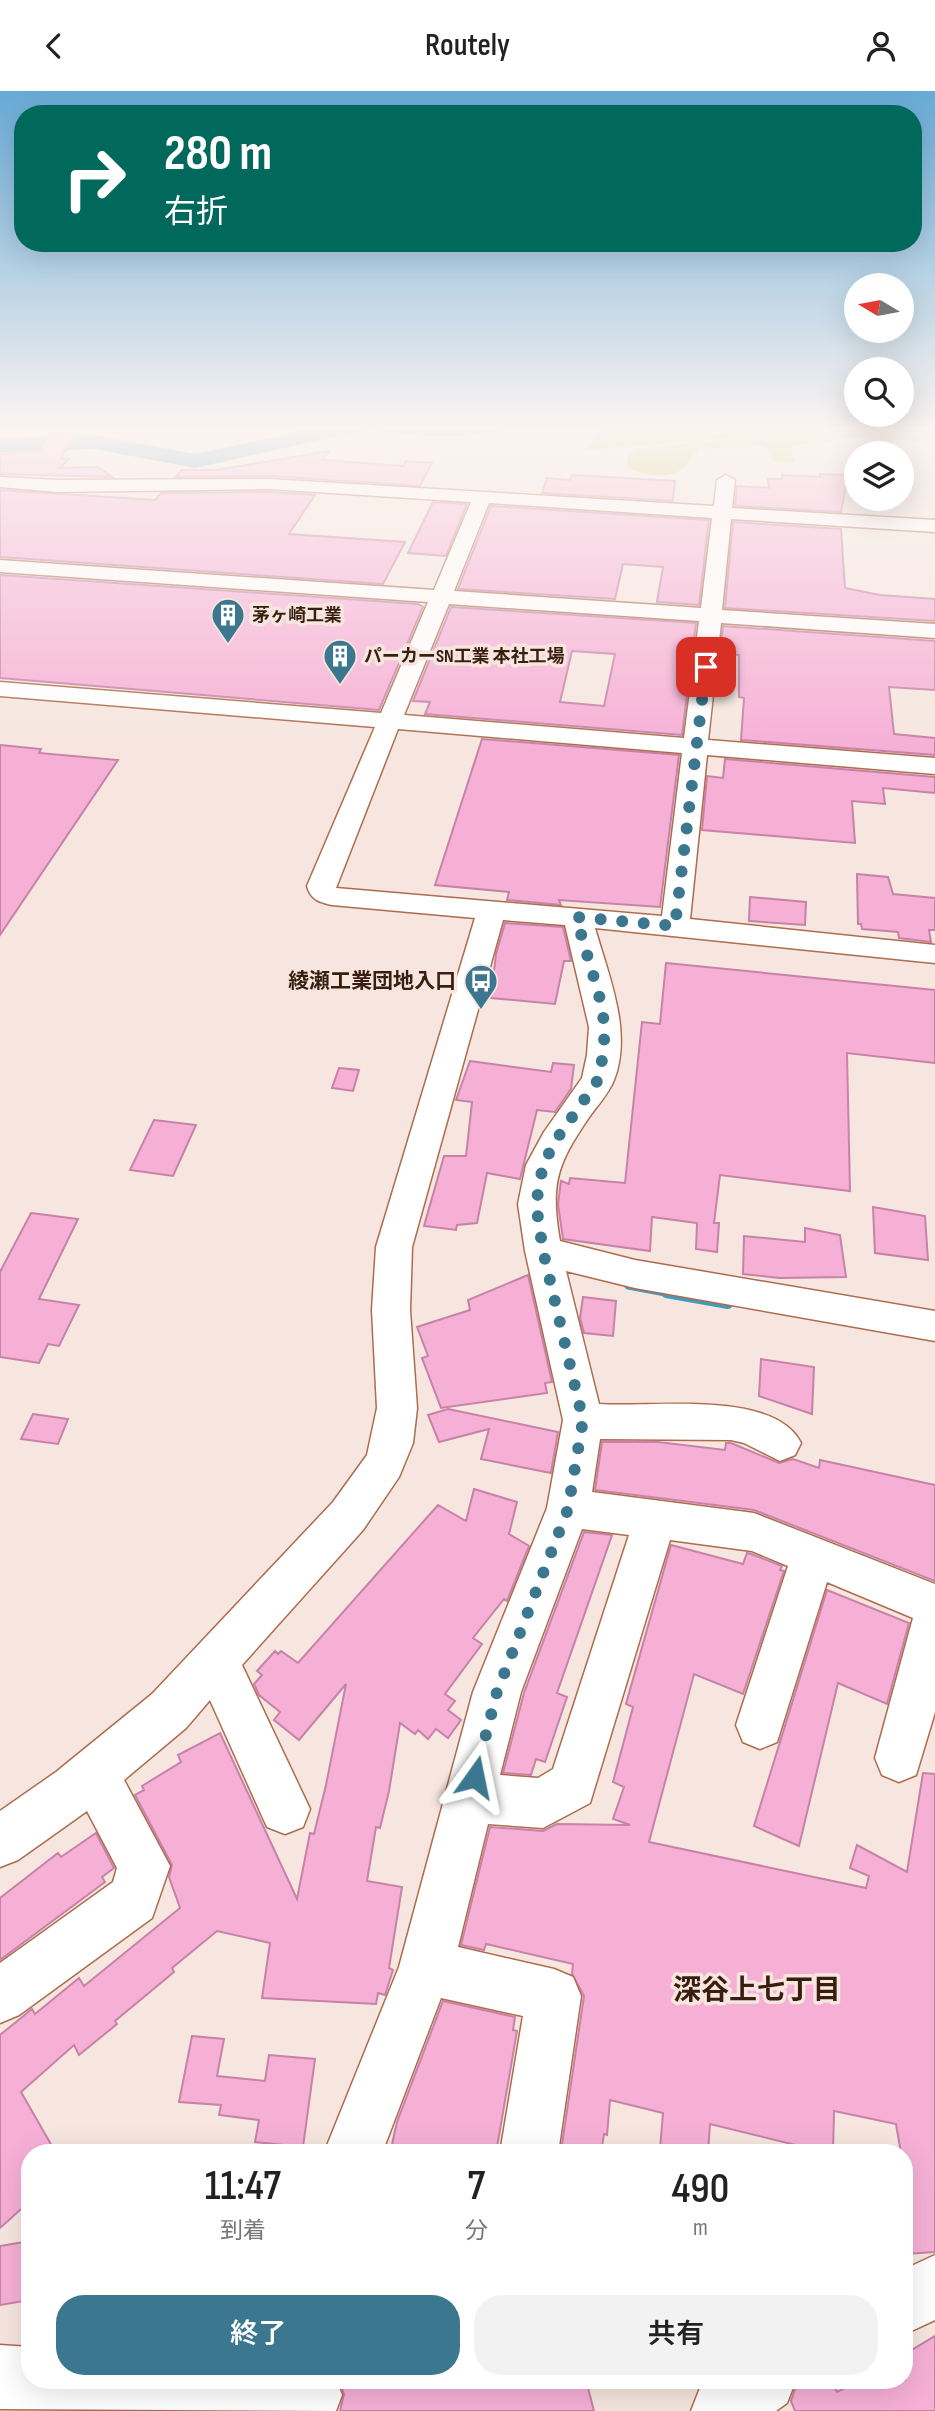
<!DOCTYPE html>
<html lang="ja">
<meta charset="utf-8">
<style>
:root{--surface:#fff;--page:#f2f2f2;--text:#222;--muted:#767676;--accent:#3b778e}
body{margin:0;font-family:"Sofia Sans Condensed","Noto Sans JP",sans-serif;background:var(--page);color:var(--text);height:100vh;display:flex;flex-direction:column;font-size:26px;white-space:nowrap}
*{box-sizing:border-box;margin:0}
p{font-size:23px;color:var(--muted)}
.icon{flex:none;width:38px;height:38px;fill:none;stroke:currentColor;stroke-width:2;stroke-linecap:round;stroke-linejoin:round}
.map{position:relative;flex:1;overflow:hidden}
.details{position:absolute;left:21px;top:2053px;width:892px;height:245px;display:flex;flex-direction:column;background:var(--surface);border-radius:28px;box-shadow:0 7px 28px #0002}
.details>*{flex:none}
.guide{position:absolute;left:14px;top:14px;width:908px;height:147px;border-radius:28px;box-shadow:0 7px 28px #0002;background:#00695c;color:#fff;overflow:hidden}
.needle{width:46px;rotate:280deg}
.fabs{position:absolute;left:844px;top:182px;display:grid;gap:14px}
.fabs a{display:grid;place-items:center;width:70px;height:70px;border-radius:50%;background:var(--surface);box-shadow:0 7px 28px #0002;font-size:35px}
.pin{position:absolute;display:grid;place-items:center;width:60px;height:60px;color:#fff;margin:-30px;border-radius:14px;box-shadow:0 4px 10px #0006}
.me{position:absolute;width:77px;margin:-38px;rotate:12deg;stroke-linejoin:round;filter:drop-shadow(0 0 5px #0008)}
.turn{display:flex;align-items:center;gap:24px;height:147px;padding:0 35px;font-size:32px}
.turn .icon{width:91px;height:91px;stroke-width:2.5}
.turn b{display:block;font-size:49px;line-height:60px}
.eta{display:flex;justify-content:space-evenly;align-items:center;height:119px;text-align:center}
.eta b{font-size:42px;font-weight:600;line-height:49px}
.button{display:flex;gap:14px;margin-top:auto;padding:14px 35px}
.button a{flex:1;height:80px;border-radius:28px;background:var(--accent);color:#fff;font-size:28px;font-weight:600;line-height:80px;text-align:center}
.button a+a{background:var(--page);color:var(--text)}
header{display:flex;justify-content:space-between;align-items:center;height:91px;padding:0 35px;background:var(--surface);font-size:32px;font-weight:600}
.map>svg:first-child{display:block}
.green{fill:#cfc964}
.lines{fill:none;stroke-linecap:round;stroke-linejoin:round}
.stream-far1{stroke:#459abb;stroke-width:7}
.stream{stroke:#459abb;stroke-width:10}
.river{fill:#459abb;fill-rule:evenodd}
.building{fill:#f6b0d6;stroke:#c682a7;stroke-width:2;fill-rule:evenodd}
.minor-casing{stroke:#ae6c4c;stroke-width:3}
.minor{fill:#fff;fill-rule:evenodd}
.route{stroke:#3b778e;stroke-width:12;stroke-dasharray:0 21.6}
.labels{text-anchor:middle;stroke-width:7;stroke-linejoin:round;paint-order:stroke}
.far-poi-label{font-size:18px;font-weight:bold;fill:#391e10;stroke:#f6e6df;text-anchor:start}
.poi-label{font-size:21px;font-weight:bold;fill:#391e10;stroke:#f6e6df;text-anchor:end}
.near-neighbourhood-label{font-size:28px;font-weight:bold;fill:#391e10;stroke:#f6e6df}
</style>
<header><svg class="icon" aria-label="back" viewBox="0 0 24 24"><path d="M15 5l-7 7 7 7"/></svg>Routely<svg class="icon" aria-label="person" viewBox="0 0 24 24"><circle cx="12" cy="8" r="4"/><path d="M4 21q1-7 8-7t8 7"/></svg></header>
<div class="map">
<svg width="935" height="2320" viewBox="0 0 935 2320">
<rect width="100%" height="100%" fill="#f6e6df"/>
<path class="green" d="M657 334H803L761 345 808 334H934L929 347 923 350 833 347 831 351 792 354 791 360 796 368 795 372 772 370 769 358 761 355 699 358C693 364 687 376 681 379 665 388 642 385 627 375L628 363 641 358 757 345 585 359 603 336Z"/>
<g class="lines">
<path class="stream-far1" d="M628 1195 676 1204"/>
<path class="stream" d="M666 1202 728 1213"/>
<path class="river" d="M330 334H503L500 339C459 349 422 344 381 341L372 337 195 377 95 358 0 361V347L95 344 195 363Z"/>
</g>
<path class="building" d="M49 343H74L61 367 69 368 60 377 98 376 112 386 0 383V363L40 360Z
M329 360 323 369 403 375 406 370 432 372 420 395 269 385 176 386 182 379H217Z
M820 383 848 384 841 421 735 415 737 395 769 397 768 388H782V384L820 386Z
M572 384 675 390 673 410 542 402 547 387 570 389Z
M0 399 155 409 161 402 269 401 315 404 289 443 405 451 383 493 0 466Z
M433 411 467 413 446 465 408 462Z
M491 415 709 429 699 514 657 511 663 476 623 473 615 508 458 498Z
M733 431 841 438 845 497 880 504 935 508V530L725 517Z
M0 484 418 513 423 516 379 619 0 587Z
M451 516 696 532 682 644 425 623 430 611 413 610ZM572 560 615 563 604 615 560 611Z
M723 535 935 550V599L889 596 894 643 935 647V664L741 649 744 607 739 606V564L720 563Z
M482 648 679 664 660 816 559 809 561 814 507 809 509 801 435 794Z
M0 654 41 658 39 662 118 669 0 844Z
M725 668 935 686V702L883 697 885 713 852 710 855 752 702 739 707 685 723 687Z
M857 783 888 786 893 803 935 807V839H929L931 851 899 847 898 841 862 838 861 833H858Z
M750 806 806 811 805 834 749 830Z
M505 832 563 836 571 870H564L555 913 491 907 496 863Z
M666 872 935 899V972L847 962 850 1100 720 1084 714 1132H719L717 1161 696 1158 697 1132 652 1126 650 1160 563 1148 558 1113 561 1090 569 1093 570 1087 625 1092 642 931 660 933Z
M470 970 551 981 553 972 574 974 571 998 555 1021 537 1019 520 1088 487 1082 477 1132 457 1134 456 1139 424 1135 444 1065H466L472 1011 456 1009Z
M339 977 359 979 353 1000 332 997Z
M154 1029 196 1034 173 1085 130 1079Z
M873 1116 925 1125 928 1169 875 1162Z
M31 1122 78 1128 39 1208 79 1214 59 1255 48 1253 39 1272 0 1266V1181Z
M805 1137 840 1144 846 1186 779 1187 743 1183 744 1145 805 1151Z
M528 1184 552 1291 545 1292 547 1302 441 1317 422 1267 428 1265 417 1236 470 1219 468 1209Z
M583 1206 616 1210 613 1245 584 1242 580 1227Z
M761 1268 814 1276 812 1323 759 1305Z
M448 1318 558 1341 551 1382 481 1368 489 1338 439 1351 428 1324Z
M33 1323 68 1328 58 1353 21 1348Z
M602 1351H658L725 1359 726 1352H731L779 1372 793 1368 819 1377 820 1369 935 1394V1490L754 1419 595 1399Z
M474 1398 517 1411 509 1443 529 1455 507 1510 504 1508 473 1547 482 1553 445 1603 455 1610 448 1619 461 1629 448 1647 436 1638 428 1648 418 1639 415 1643 400 1632 389 1700 380 1737 376 1736 367 1790 402 1796 389 1877 393 1879 385 1904 378 1902 376 1913 262 1907 270 1852 217 1840 172 1877 174 1881 115 1930 117 1933 79 1964 74 1954 21 2001 56 2062H30V2110L0 2137V1944L32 1918 35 1923 79 1887 84 1895 180 1817 169 1786 172 1774 135 1704 144 1699 142 1695 181 1671 178 1664 220 1642 297 1808 310 1742 314 1743 326 1694 346 1593 299 1649 274 1629 280 1621 259 1604 254 1593 262 1584 257 1580 275 1560 278 1563 281 1560 298 1572 438 1414 466 1430Z
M584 1441 612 1444 557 1602 567 1606 545 1671 536 1668 531 1684 503 1682 524 1602Z
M671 1454 743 1473 747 1462 751 1463 782 1475 780 1479 784 1480 743 1603 694 1583 649 1751 866 1797 869 1785 850 1777 857 1754 907 1781 923 1682 935 1683V2161L905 2163V2062H901L896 2033 834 2020 833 2062H828L710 2033 708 2062H677L660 2058 663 2022 610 2009 607 2044 604 2043 601 2062 561 2060 584 1905 572 1883 573 1873 486 1853 484 1859 461 1854 490 1736 543 1740 557 1733 630 1734 613 1728 624 1696 613 1691 633 1616 626 1613Z
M827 1499 909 1532 887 1613 838 1592 799 1755 754 1735Z
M96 1742 114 1777 102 1786 105 1791 0 1869V1807L58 1762 61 1766Z
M443 1910 515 1926 513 1939 517 1940 496 2062H390L397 2031Z
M192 1945 224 1948 217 1985 265 1990 269 1964 315 1968 303 2056 255 2051 259 2029 219 2024 221 2014 179 2011Z
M30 2150V2209L0 2214V2155Z
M935 2245V2320H795L791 2310 798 2289H831L837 2301 860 2289H905V2263Z
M339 2289H586L594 2320H340L344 2303Z"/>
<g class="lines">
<defs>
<path id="minor" d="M726 384 735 389 732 417 935 429V441L731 428 722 519 935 533V547L721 532 708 649 935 667V683L707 664 690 828 935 854V872L595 837C608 883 633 941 614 989 609 1002 598 1014 590 1025 557 1073 550 1092 560 1150L635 1169 935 1220V1250L635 1197 566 1180 599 1313C652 1317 774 1298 801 1352L795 1364 780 1370 744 1352 731 1349 600 1348 592 1401 754 1422 935 1493V1621L916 1684 899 1691 882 1684 875 1667 913 1527 827 1491 777 1651 760 1658 743 1651 736 1634 788 1475 752 1460 670 1449 590 1712 543 1737 488 1733 458 1856 554 1878 573 1886 581 1905 558 2062H500L523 1925 441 1907 382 2062H324L399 1876 473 1601 547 1417 563 1329 525 1160 518 1113 526 1074 544 1041 582 987 587 964 589 936 565 834 503 829 412 1156 410 1219 417 1317 413 1352 399 1386 363 1439 242 1574 310 1718 303 1736 285 1743 267 1736 210 1609 186 1637 124 1689 170 1775 152 1827 19 1924 0 1932V1872L113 1791 117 1777 87 1720 18 1769 0 1776V1720L56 1681 152 1603 333 1411 367 1364 377 1317 372 1219 376 1156 475 827 332 814C319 811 311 809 307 795L375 636 0 605V591L381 622 428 511 0 481V469L434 499 471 411 269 398 58 401 0 396V386L58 389 269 388 714 415 717 389ZM489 412 712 427 701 517 454 500ZM449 513 699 530 684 647 404 624ZM398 638 682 662 662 825 336 797ZM582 1438 629 1444 553 1678 538 1687 500 1684 521 1601Z
M935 2164V2229L905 2243V2178Z
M0 2254 30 2256V2289H336L342 2304 336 2320 0 2318Z
M711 2289H796L787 2312 776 2320H691L700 2297Z"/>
</defs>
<use href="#minor" class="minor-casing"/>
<use href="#minor" class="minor"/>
</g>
<linearGradient id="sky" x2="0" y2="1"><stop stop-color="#67aad6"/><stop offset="0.51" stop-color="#fbf4f1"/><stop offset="1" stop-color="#fbf4f1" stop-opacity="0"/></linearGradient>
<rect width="935" height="659" fill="url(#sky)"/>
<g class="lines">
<path class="route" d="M475 1686 497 1601 568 1418 583 1329 543 1160 536 1113 543 1074 556 1049 598 989 603 964 605 936 599 904 576 826 675 835 706 576"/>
</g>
<defs>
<symbol id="building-pin" viewBox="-11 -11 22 30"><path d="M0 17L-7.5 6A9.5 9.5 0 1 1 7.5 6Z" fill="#3b778e" stroke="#f6e6df"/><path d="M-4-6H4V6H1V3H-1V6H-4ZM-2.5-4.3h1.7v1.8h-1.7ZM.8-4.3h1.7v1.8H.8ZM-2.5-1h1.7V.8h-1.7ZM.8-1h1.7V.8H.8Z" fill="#fff"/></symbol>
<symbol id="bus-pin" viewBox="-11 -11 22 30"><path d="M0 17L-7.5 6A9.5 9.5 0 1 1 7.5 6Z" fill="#3b778e" stroke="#f6e6df"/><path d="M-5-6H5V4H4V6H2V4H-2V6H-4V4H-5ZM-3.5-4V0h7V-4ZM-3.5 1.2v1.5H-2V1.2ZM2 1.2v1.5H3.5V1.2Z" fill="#fff"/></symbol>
</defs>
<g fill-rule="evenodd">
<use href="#building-pin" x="209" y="505" width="38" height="52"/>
<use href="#building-pin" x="321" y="546" width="38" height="52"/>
<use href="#bus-pin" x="462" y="871" width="38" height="52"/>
</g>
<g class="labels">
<g class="far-poi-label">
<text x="252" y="530">茅ヶ崎工業</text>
<text x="364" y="571">パーカーSN工業 本社工場</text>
</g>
<g class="poi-label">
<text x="456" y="897">綾瀬工業団地入口</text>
</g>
<g class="near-neighbourhood-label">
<text x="757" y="1908">深谷上七丁目</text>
</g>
</g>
</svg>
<div class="fabs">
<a><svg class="needle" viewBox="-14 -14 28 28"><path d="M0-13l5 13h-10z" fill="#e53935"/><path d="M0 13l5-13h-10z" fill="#767676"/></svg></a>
<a><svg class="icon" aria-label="search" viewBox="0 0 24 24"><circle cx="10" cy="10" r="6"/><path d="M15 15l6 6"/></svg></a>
<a><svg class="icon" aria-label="layers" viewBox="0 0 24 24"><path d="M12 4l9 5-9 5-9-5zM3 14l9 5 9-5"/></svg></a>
</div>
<div class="pin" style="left:706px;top:576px;background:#d93025"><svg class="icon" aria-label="arrive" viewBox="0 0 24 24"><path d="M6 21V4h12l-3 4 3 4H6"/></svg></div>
<svg class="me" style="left:475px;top:1686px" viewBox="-20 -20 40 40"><path d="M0-17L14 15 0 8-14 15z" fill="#3b778e" stroke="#fff" stroke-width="4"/></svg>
<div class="guide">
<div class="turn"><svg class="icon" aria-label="right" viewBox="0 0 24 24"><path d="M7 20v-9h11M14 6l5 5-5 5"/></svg><div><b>280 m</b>右折</div></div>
</div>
<section class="details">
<div class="eta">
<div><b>11:47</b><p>到着</p></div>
<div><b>7</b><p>分</p></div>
<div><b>490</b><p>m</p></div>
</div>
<div class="button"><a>終了</a><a>共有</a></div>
</section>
</div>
